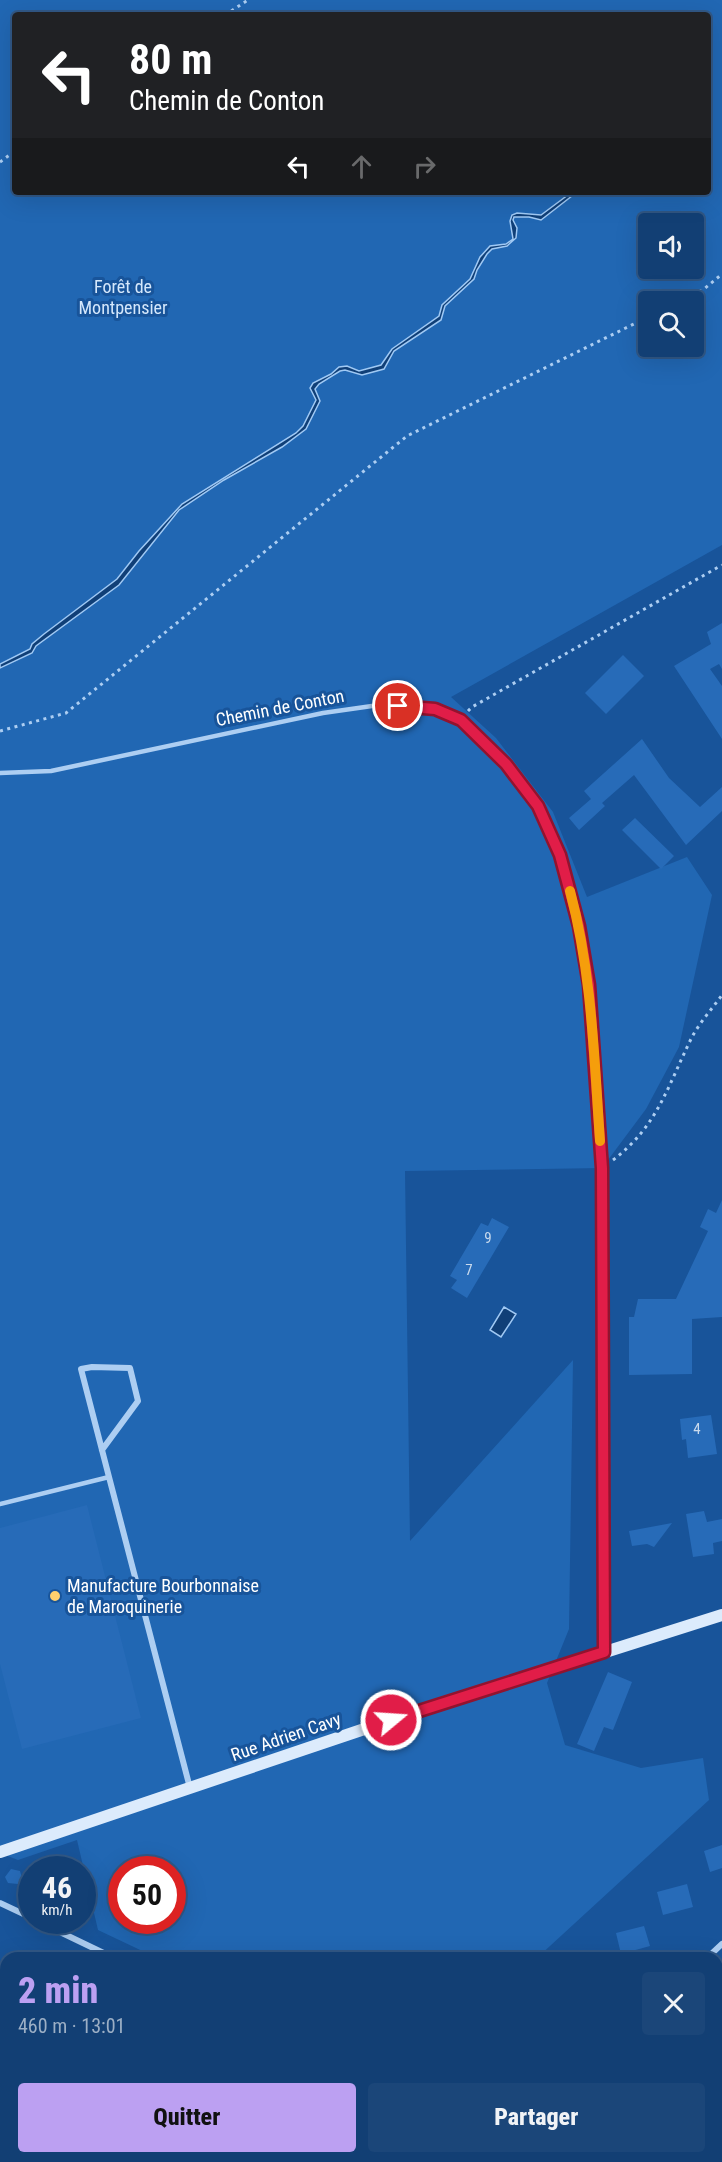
<!DOCTYPE html>
<html lang="fr">
<meta charset="utf-8">
<style>
:root{--surface:#123f74;--page:#1b4679;--text:#f1f3f6;--muted:#9cafc5;--line:#315886;--accent:#bca0f2}
body{margin:0;font-family:"Roboto Condensed",sans-serif;background:var(--page);color:var(--text);height:100vh;display:flex;flex-direction:column;font-size:22px;white-space:nowrap}
*{box-sizing:border-box;margin:0}
p{font-size:20px;color:var(--muted)}
.icon{flex:none;width:33px;height:33px;fill:none;stroke:currentColor;stroke-width:2;stroke-linecap:round;stroke-linejoin:round}
.map{position:relative;flex:1;overflow:hidden}
.details{position:absolute;left:0px;top:1952px;width:723px;height:212px;display:flex;flex-direction:column;background:var(--surface);border-radius:18px 18px 0 0;box-shadow:0 6px 24px #0002,0 0 0 2px var(--line)}
.details>*{flex:none}
.guide{position:absolute;left:12px;top:12px;width:699px;height:183px;border-radius:6px;box-shadow:0 6px 24px #0002,0 0 0 2px var(--line);background:#202124;color:#fff;overflow:hidden}
.tools{position:absolute;left:638px;top:213px;display:grid;gap:12px}
.tools a{display:grid;place-items:center;width:66px;height:66px;border-radius:6px;background:var(--surface);box-shadow:0 6px 24px #0002,0 0 0 2px var(--line);font-size:30px}
.speed{position:absolute;left:18px;top:1856px;display:flex;gap:12px;font-size:30px;font-weight:700;text-align:center}
.speed>*{display:grid;place-content:center;width:78px;height:78px;border-radius:50%;background:var(--surface);box-shadow:0 6px 24px #0002,0 0 0 2px var(--line);line-height:1}
.speed small{font-size:15px;font-weight:400}
.speed .limit{border:9px solid #d22;background:#fff;color:#111}
.pin{position:absolute;display:grid;place-items:center;width:51px;height:51px;color:#fff;margin:-26px;border:3px solid #fff;border-radius:50%;box-shadow:0 2px 6px #0007}
.me{position:absolute;width:66px;margin:-33px;rotate:72deg;stroke-linejoin:round;filter:drop-shadow(0 0 4px #0008)}
.turn{display:flex;align-items:center;gap:21px;height:126px;padding:0 18px;font-size:27px}
.turn .icon{width:78px;height:78px;stroke-width:2.5}
.turn b{display:block;font-size:42px;line-height:51px}
.lanes{display:flex;align-items:center;height:57px;padding:0 18px;background:#0003;justify-content:center;gap:30px;direction:ltr}
.lanes .off{opacity:.35}
.round{display:grid;place-items:center;flex:none;width:63px;height:63px;border-radius:6px;background:var(--page)}
.summary{display:flex;align-items:center;justify-content:space-between;height:102px;padding:0 18px}
h1{font-size:36px;font-weight:800;line-height:45px;color:var(--accent)}
.button{display:flex;gap:12px;margin-top:auto;padding:12px 18px}
.button a{flex:1;height:69px;border-radius:6px;background:var(--accent);color:#111;font-size:24px;font-weight:800;line-height:69px;text-align:center}
.button a+a{background:var(--page);color:var(--text)}
.map>svg:first-child{display:block}
.green{fill:#2167b3;fill-rule:evenodd}
.water{fill:#103f77;stroke:#a0c9f4;stroke-width:1.5}
.building{fill:#276bb8}
.lines{fill:none;stroke-linecap:round;stroke-linejoin:round}
.path{stroke:#adcef2;stroke-width:3;stroke-dasharray:3 4.5;stroke-linecap:butt}
.service{stroke:#adcef2;stroke-width:4.5}
.minor{stroke:#adcef2;stroke-width:6}
.secondary{stroke:#dcebfc;stroke-width:12}
.route-casing{stroke:#92132f;stroke-width:15}
.route{stroke:#e11d48;stroke-width:10}
.slow{stroke:#f59e0b;stroke-width:10}
.poi-dot{fill:#ffd16e;stroke:#18549a;stroke-width:2}
.labels{text-anchor:middle;stroke-width:6;stroke-linejoin:round;paint-order:stroke}
.number-label{font-size:15px;fill:#c9daed}
.park-label{font-size:18px;fill:#d5e8fc;stroke:#18549a}
.street-label{font-size:18px;fill:#fff;stroke:#18549a}
.poi-label{font-size:18px;fill:#fff;stroke:#18549a;text-anchor:start}
</style>
<div class="map">
<svg width="722" height="2162" viewBox="0 0 722 2162">
<rect width="100%" height="100%" fill="#18549a"/>
<path class="green" d="M0 0H722V545L451 697 496 738 553 812 587 897 687 857 712 895 679 1047 646 1109 602 1168 405 1171 410 1541 573 1360 569 1629 547 1683 565 1745 641 1768 703 1758 709 1800 538 1957H155L98 1930 77 1840 18 1860 0 1853ZM15 15H708V192H15ZM648 224H693V268H648ZM648 302H693V346H648ZM122 1869H172V1920H122Z
M0 2085 6 2089V2157H91L98 2162H0Z
M722 2130V2162H705L708 2157H717V2140Z"/>
<path class="water" d="M572 192H577L541 220 529 217H514L513 220 517 228 516 238 507 246 492 249 487 254 477 270 474 279 445 306 441 320 394 351 384 369 362 375 345 370 340 371 319 384 315 389 320 401 306 429 282 447 224 480 179 510 119 585 36 646 32 653 0 668V664L30 649 32 644 44 634 117 579 139 551 182 504 296 433 303 426 316 400 310 388 313 383 331 374 339 367 347 366 359 371 381 365 392 349 439 316 442 305 470 279 480 257 490 246 506 244 513 239 510 221 512 215 517 213 541 215Z
M504 1307 516 1314 501 1337 490 1330Z"/>
<path class="building" d="M722 623V669L719 664 710 669 722 686V739L674 666 711 644 707 632Z
M623 655 644 676 606 714 585 693Z
M642 739 669 778 700 807 722 787V811L686 845 634 775 602 803 605 806 579 830 569 818 591 799 584 791Z
M635 818 674 856 661 869 622 830Z
M722 1200V1317L692 1319V1374L629 1375V1317H634L638 1299H676L708 1231 700 1227 708 1209 716 1213Z
M492 1218 509 1227 467 1298 451 1288 457 1280 450 1276 481 1223 488 1226Z
M711 1415 717 1454 688 1458 686 1439 682 1440 680 1419Z
M87 1505 141 1718 22 1749 0 1664V1528Z
M704 1511 707 1522 722 1519V1541L713 1543 714 1554 693 1557 686 1514Z
M672 1523 654 1547 647 1544 632 1546 629 1531Z
M608 1672 632 1682 613 1730 604 1727 594 1751 577 1744Z
M722 1845V1868L710 1872 704 1851Z
M11 1869 20 1871 22 1878 18 1884 8 1883 5 1877Z
M687 1884 693 1907 663 1915 657 1892Z
M644 1926 650 1946 621 1954 616 1933Z"/>
<g class="lines">
<path class="path" d="M225 15 248 0
M0 162 15 151
M679 302 704 289 722 274
M468 711 472 707 722 565
M0 731 66 713 407 436 648 317
M613 1160C658 1126 668 1085 692 1037 700 1022 712 1009 722 995
M541 2157 558 2162
M393 2162 394 2157
M609 2162 610 2157"/>
<path class="service" d="M0 773 51 771 323 713 379 705 435 709
M0 1504 109 1477"/>
<path class="minor" d="M435 709 461 720 506 764 538 806 560 855 579 926 589 985 602 1168 604 1652
M102 1450 138 1401 130 1368 92 1367 81 1369 109 1477 190 1788
M0 1903 32 1918
M35 1920 114 1958
M707 1958 722 1944"/>
<path class="secondary" d="M0 1852 391 1720 722 1615"/>
</g>
<g class="lines">
<defs>
<path id="route" d="M391 1720 604 1652 602 1168 589 985 579 926 560 855 538 806 506 764 461 720 435 709 398 706"/>
</defs>
<use href="#route" class="route-casing"/>
<use href="#route" class="route"/>
<path class="slow" d="M570 891C592 973 594 1057 600 1141"/>
</g>
<circle class="poi-dot" cx="55" cy="1596" r="6"/>
<g class="labels">
<g class="number-label">
<text x="488" y="1243">9</text>
<text x="469" y="1275">7</text>
<text x="697" y="1434">4</text>
</g>
<g class="park-label">
<text x="123" y="293">Forêt de<tspan x="123" dy="21">Montpensier</tspan></text>
</g>
<g class="street-label">
<text transform="translate(280 708) rotate(-11)" y="6">Chemin de Conton</text>
<text transform="translate(286 1737) rotate(-19)" y="6">Rue Adrien Cavy</text>
</g>
<g class="poi-label">
<text x="67" y="1592">Manufacture Bourbonnaise<tspan x="67" dy="21">de Maroquinerie</tspan></text>
</g>
</g>
</svg>
<div class="tools">
<a><svg class="icon" aria-label="sound" viewBox="0 0 24 24"><path d="M4 9h4l5-4v14l-5-4H4zM17 9q2 3 0 6"/></svg></a>
<a><svg class="icon" aria-label="search" viewBox="0 0 24 24"><circle cx="10" cy="10" r="6"/><path d="M15 15l6 6"/></svg></a>
</div>
<div class="speed"><div>46<small>km/h</small></div><div class="limit">50</div></div>
<div class="pin" style="left:398px;top:706px;background:#d93025"><svg class="icon" aria-label="arrive" viewBox="0 0 24 24"><path d="M6 21V4h12l-3 4 3 4H6"/></svg></div>
<svg class="me" style="left:391px;top:1720px" viewBox="-20 -20 40 40"><circle r="17" fill="#e11d48" stroke="#fff" stroke-width="3"/><path d="M0-11L8 9 0 5-8 9z" fill="#fff"/></svg>
<div class="guide">
<div class="turn"><svg class="icon" aria-label="left" viewBox="0 0 24 24"><path d="M17 20v-9H6M10 6l-5 5 5 5"/></svg><div><b>80 m</b>Chemin de Conton</div></div>
<div class="lanes"><svg class="icon" aria-label="left" viewBox="0 0 24 24"><path d="M17 20v-9H6M10 6l-5 5 5 5"/></svg><svg class="icon off" aria-label="ahead" viewBox="0 0 24 24"><path d="M12 20V5M6 11l6-6 6 6"/></svg><svg class="icon off" aria-label="right" viewBox="0 0 24 24"><path d="M7 20v-9h11M14 6l5 5-5 5"/></svg></div>
</div>
<section class="details">
<div class="summary"><div><h1>2 min</h1><p>460 m · 13:01</p></div><a class="round"><svg class="icon" aria-label="close" viewBox="0 0 24 24"><path d="M6 6l12 12M18 6L6 18"/></svg></a></div>
<div class="button"><a>Quitter</a><a>Partager</a></div>
</section>
</div>
